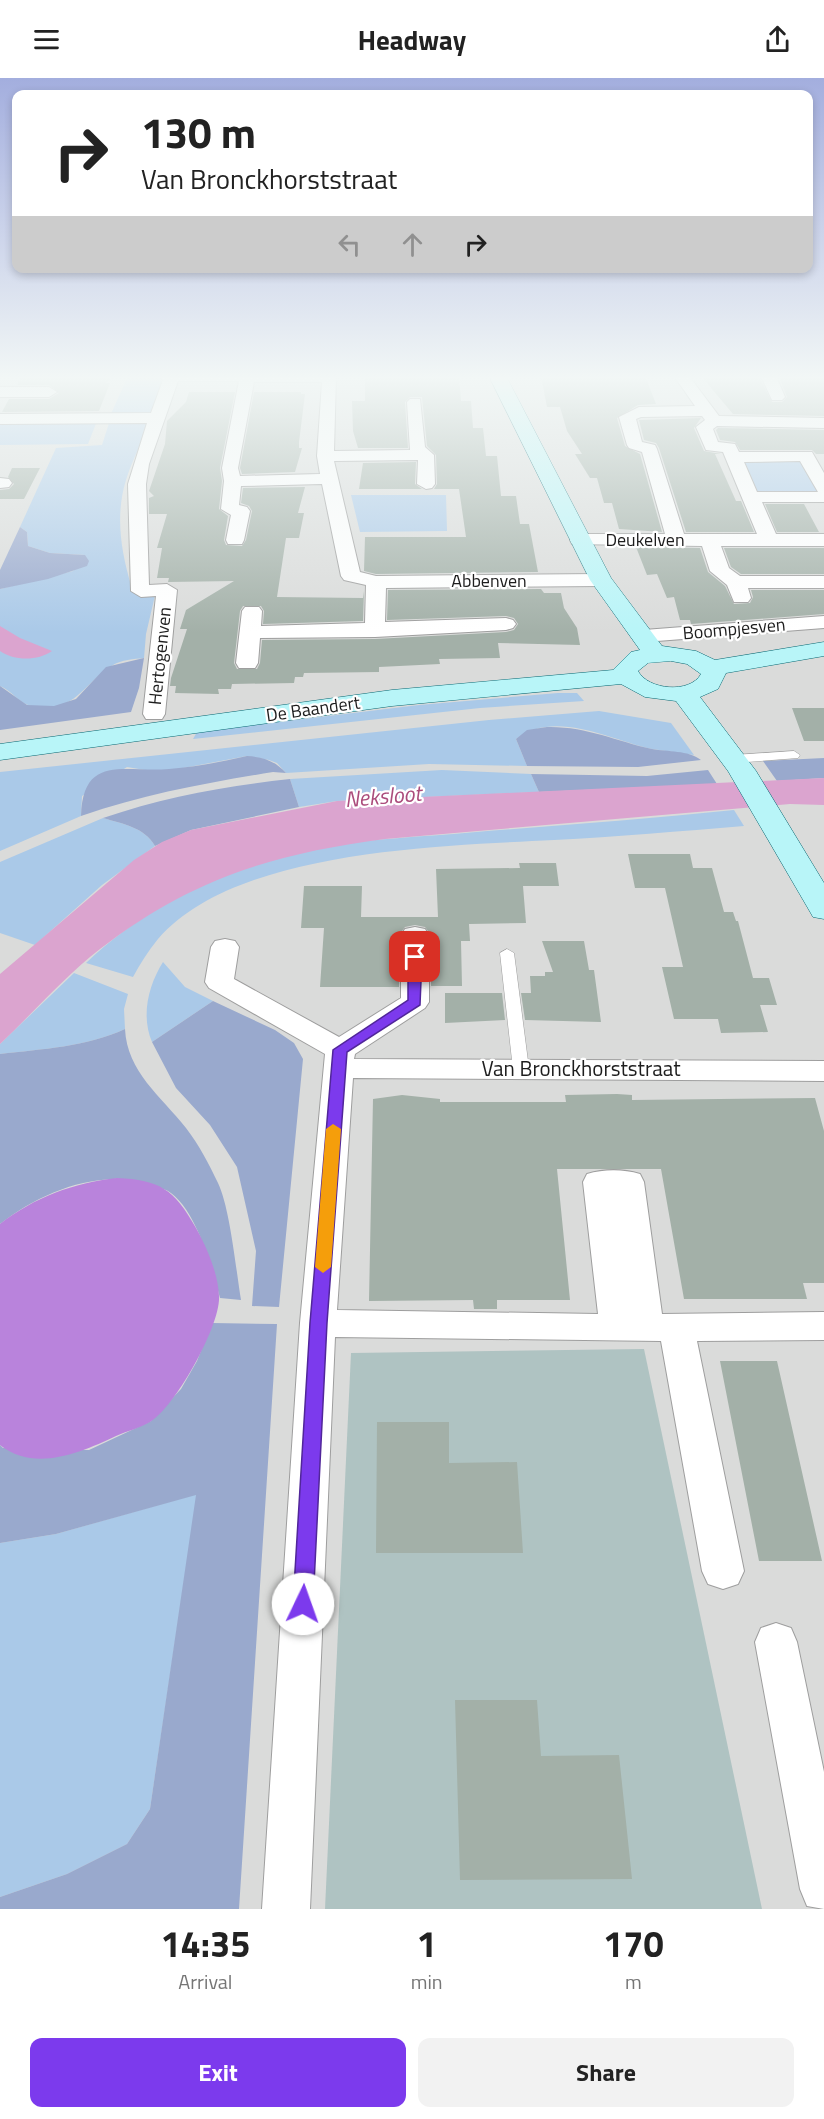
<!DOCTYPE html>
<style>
:root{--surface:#fff;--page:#f2f2f2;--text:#222;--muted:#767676;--accent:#7c3aed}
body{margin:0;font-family:"Titillium Web",sans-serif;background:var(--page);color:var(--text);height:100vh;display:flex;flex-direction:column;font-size:22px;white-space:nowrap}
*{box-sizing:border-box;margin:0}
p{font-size:20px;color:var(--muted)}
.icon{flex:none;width:33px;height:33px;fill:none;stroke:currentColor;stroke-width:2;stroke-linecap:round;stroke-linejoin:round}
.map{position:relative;height:1831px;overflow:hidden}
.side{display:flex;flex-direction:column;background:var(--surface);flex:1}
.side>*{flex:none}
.guide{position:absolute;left:12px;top:12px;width:801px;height:183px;border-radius:12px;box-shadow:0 3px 9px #0003;background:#fff;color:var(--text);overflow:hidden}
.pin{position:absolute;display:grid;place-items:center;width:51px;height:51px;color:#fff;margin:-26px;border-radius:12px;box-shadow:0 3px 9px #0006}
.me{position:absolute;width:66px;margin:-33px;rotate:3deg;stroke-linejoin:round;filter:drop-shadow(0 0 4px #0008)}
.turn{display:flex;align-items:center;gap:21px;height:126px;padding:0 30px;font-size:27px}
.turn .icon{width:78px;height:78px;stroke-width:2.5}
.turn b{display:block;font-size:42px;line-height:51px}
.lanes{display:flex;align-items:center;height:57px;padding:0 30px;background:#0003;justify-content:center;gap:30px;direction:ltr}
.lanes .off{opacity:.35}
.eta{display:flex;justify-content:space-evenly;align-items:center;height:102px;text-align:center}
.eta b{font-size:36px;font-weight:700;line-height:42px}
.cta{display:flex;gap:12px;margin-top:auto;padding:12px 30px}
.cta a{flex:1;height:69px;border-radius:12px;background:var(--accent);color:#fff;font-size:24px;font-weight:700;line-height:69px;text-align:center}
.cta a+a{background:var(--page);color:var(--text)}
header{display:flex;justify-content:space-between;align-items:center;height:78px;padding:0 30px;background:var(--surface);font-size:27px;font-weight:700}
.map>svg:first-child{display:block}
.residential{fill:#dadbda}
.construction{fill:#afc3c2}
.grass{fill:#aac9e8}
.forest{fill:#99a9cd}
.pitch{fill:#b983dc}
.water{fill:#dba4cf}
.building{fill:#a3b0a8}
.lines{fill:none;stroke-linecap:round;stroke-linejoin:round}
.lane-casing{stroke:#9e9e9e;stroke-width:1}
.street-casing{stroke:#9e9e9e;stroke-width:2}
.secondary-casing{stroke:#076772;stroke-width:1}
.lane{fill:#fff;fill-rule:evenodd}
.street{fill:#fff;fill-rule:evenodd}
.secondary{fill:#b8f5f8;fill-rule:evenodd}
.route{fill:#7c3aed;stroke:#51269a;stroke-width:1.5}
.slow{fill:#f59e0b}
.labels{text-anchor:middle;stroke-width:4.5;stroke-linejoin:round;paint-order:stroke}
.far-street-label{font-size:18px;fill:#1d1d1d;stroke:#fff}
.street-label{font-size:21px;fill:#1d1d1d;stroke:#fff}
.water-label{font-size:22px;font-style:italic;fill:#ab4c7c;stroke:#fff}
</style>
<header><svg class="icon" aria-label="menu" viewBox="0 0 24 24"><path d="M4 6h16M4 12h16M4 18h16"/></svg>Headway<svg class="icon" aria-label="share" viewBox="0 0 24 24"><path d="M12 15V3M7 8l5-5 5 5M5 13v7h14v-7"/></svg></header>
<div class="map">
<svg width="824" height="1831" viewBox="0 0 824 1831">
<rect width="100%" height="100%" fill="#e3eeeb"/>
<path class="residential" d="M0 298H824V1831H0Z"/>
<path class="construction" d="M644 1271 762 1831H325L351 1275Z"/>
<path class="grass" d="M128 298H153L166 302 154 339 110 338Z
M110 342H151C143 362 132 382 126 402 115 437 121 473 131 507L157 509 146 556 144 580C134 581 121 582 113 587 83 605 74 638 31 628 19 625 11 612 0 608V511L73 493 85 477 50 475 28 468 27 454 20 449 56 370 102 367Z
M0 343H97L88 366 0 367Z
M741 380H806L824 414 758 418Z
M351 417H446L447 453 360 454Z
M558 615H577L584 623 480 630 193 661 197 654 419 627Z
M599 633 671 645 694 677C680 675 666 673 652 671 610 662 556 631 516 661L527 688 429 686 286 695 277 685 269 682 247 678 178 691 151 693 127 689 82 718 81 738 0 773V694L489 642Z
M442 692 531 696 539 714 337 723 299 729 290 701Z
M734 732 744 748C681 753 617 759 554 762 442 768 236 771 158 861 148 873 140 886 133 899L86 885C148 825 235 786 319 770 370 760 424 759 476 754 562 747 648 741 734 732Z
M103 740C123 746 144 749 155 768L102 807 35 867 0 855V784Z
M163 884 185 909 213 923 152 964C141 938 148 908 163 884Z
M74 895 128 916 124 931 125 951C86 969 42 971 0 976V966Z
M197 1416 150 1731 127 1766 67 1796 0 1819V1465L56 1456Z"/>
<path class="forest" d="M20 449 27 454 28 468 50 475 85 477 89 483 87 488 48 501 0 511V492Z
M144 580 139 610 131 634 0 652V608L27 627 54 628 76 621 106 589Z
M547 649C585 648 616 663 652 671 668 674 688 672 701 682L638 689 527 688 516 661 527 652Z
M247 678C264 679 275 683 286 695L273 694C206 705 145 716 81 738 83 675 125 695 169 691 195 689 221 684 247 678Z
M824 680V700L777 703 763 683Z
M708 692 717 706 539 714 531 696 647 698Z
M290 701 299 729 191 752 155 768C144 749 123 746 103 740 164 719 226 708 290 701Z
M213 923 275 952 294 965 303 981 279 1229 252 1228 256 1173 237 1089 210 1047 176 1010 152 964Z
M125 951C127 994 161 1018 186 1050 199 1067 209 1086 218 1105 230 1130 236 1192 241 1222L220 1220C212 1190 196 1130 168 1113 163 1110 152 1109 146 1108 136 1105 124 1100 114 1101 73 1102 32 1121 0 1146V976C42 971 86 969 125 951Z
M212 1245 277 1246 239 1831H0V1819L67 1796 127 1766 150 1731 196 1417 56 1456 0 1465V1367L3 1370 89 1372 151 1343 181 1311 197 1283Z"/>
<path class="pitch" d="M117 1100C160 1102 174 1111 196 1150 207 1170 218 1195 219 1218 221 1247 175 1329 150 1344 140 1350 127 1353 116 1358 82 1374 35 1395 0 1367V1146C35 1119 73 1105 117 1100Z"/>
<path class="water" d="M0 548 20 560 52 573C38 583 14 583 0 573Z
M824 700V727L790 726 385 761C272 776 191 801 100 871 64 899 33 935 0 966V896L134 782 162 764 191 752 337 723Z"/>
<path class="building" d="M21 298H113L106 305H110L99 333 2 334 9 321H49L59 315 49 307H17Z
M541 298H645L656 326 638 327 617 340 625 368 640 376 662 454 619 451 612 425H604L597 400H590L575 376H582L567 353 560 329H547Z
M701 298 759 299 772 324H782L787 319 779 299 824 300V338L733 336Z
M459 299 461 323H471L473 350H483L486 378H497L501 418H516L520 446H529L538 494 376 496 364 493 365 459H466L459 411H434L437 406 436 377 427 368 422 319H410L405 324 408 370H358L353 353 352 323H365V300Z
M189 314H235L220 390 222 403 219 431 228 438 224 462 226 467 242 468 246 462 252 433 249 428 241 425 243 410 305 409 298 435H304L299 460H286L277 519 363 520 364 513 363 543 263 546 264 533 261 528H243L240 533 234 585 237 591H257L260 585 262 562 375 561 506 554 514 552 518 546 514 540 506 538 387 542 388 512 541 511 544 515H561L564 530 577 550 580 567 498 565 500 580 439 581 440 586 379 589V594L304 595 303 599H295L294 605 232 606 231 611H218L219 616 175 615 176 608H170L171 600 187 551H180L186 532 234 503 168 504 169 500H157L162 470H157L167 436H149V420L154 418 149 413 165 366 167 343 186 324Z
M254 314H301V316H305L299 364V370H302L295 394 242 396 240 390Z
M701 340 694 350 704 373 721 376H715L736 423H741L754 454H686L659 370 656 365 644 362 639 342Z
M718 350 824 352V376H816L812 372H740L735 364 720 362 716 352Z
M416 384 415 406 422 411H359L363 385Z
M12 390H40L24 421H0V412L9 411 14 406 8 399Z
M765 426H804L819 454H777Z
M636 469 700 470 708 494 725 508 734 526 750 525 753 519 751 512H824V536L691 546 690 542H680L674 519 667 520 657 496 647 497Z
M724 470H824V496H741L731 489Z
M792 630H824V663H804Z
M628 776H690L693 790H712L724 834H733L736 843H738L753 900H769L777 927H760L768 954 721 955 718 941H674L662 889H683L665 810H635Z
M519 785H556L559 808H523L526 845 469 846 470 863H461L462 908H431V857L425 849 415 847 405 849 399 857V909H320L324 850H301L304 808H362L361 839H438L436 791 520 790Z
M542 863H584L589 892H594L601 944 525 942 521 915H531L530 898H545V894H553Z
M445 915H502L505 942 445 945Z
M617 1016 632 1017V1022L815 1020 824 1053V1205H803L807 1221H684L661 1091H557L570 1222H497V1231H474L473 1222 369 1223 373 1021 402 1017 440 1021V1024H566L565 1017Z
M720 1283H777L822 1483H759Z
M377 1344H449V1385L517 1384 523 1475H376Z
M455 1622H537L541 1678 619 1677 632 1801 460 1802Z"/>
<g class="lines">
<defs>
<path id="lane" d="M794 673 800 677 798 680 734 685 728 681 734 677Z
M507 871 514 875 529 991 521 996 513 991 500 875Z"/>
<path id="street" d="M159 298H336L334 373 410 372 407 324 410 321H420L425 369 434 377 435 406 432 410 426 411 417 406 418 382 334 383 360 494 376 498 601 496 611 502 601 508 386 510 385 544 506 540 513 542 516 546 513 550 506 552 375 559 260 560 258 585 255 590H239L236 585 242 533 245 529H259L262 533 261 548 365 545 366 507 344 502 341 498 322 406 241 408 239 427 247 429 250 433 244 462 242 466H228L226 462 231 437 221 431 224 403 222 390 239 303H178L149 386 146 406 149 507 167 506 177 512 165 636 162 641H146L143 636 156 518 141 519 131 513 128 406 147 345 0 346V336L151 335 163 302ZM254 304H322L317 378 320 396 240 398 238 390Z
M674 298H689L719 338 824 340V350L717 348 713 351 718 364 735 366 739 374H812L824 395V424H762L776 456H824V468H721L729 490 740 498H824V510H748L751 520 748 524H734L727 507 710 493 702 468 572 466 570 462 572 458 579 456H665L642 374 629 370 627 367 619 339 639 329 695 328ZM702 338 705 342 696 349 706 372 723 374 757 456H684L657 371 655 367 642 364 636 341 641 339ZM800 383 818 414H757L744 384Z
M761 298H776L785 319 782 322H772Z
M0 309H49L57 314 49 319H0Z
M0 400 9 401 12 405 9 409 0 410Z
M824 538V550L644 564 637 562 634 558 637 554 644 552Z
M415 849 425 851 429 857V924L425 930 355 976 354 981 824 983V1003L353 1000 337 1232 598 1236 583 1104 587 1096C604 1091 623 1091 640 1096L644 1104 662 1236 824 1234V1262L697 1263 744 1493 738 1506 723 1511 708 1506 702 1493 661 1263 335 1259 310 1831H262L300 1245 325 976 209 910 205 904 211 869 215 863 225 861 235 863 239 869 234 901 339 959 401 920V857L405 851Z
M776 1545 791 1550 797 1564 824 1694V1831L807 1828 800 1811 755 1564 761 1550Z"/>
<path id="secondary" d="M489 298H506L611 500 662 568 696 573 715 582 824 564V578L726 595 718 611 700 619 756 693 824 805V841L813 839 809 832 728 693 676 623 645 619 621 606 392 628 0 682V666L392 612 613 592 631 574 640 572 590 502ZM671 583 687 586 701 596C690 616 648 612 638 593L648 585Z"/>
</defs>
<use href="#lane" class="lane-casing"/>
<use href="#street" class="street-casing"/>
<use href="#secondary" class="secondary-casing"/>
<use href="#lane" class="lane"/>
<use href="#street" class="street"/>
<use href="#secondary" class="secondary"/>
</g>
<linearGradient id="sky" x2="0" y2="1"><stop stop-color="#a3aede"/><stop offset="0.54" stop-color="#f2f7f6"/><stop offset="1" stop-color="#f2f7f6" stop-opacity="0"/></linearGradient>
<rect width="824" height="555" fill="url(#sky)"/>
<path class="route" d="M415 875 422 879 420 927 347 974 327 1245 313 1526 310 1532 303 1535 296 1532 293 1526 310 1245 333 972 408 922V879Z"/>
<path class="slow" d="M333 1046 341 1051 331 1189 323 1195 315 1189 326 1051Z"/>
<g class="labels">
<g class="far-street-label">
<text x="645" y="468">Deukelven</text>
<text x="489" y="509">Abbenven</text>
<text transform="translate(734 551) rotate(-5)" y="6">Boompjesven</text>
<text transform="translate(160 578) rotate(-84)" y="6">Hertogenven</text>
<text transform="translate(313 631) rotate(-8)" y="6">De Baandert</text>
</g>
<g class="street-label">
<text x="581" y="998">Van Bronckhorststraat</text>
</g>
<g class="water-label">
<text transform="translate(383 718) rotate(-5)" y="8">Neksloot</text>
</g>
</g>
</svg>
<div class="pin" style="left:415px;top:879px;background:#d93025"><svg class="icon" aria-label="arrive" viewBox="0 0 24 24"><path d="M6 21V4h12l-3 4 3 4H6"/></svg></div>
<svg class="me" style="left:303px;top:1526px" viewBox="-20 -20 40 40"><circle r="19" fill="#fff"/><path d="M0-13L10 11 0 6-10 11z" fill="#7c3aed"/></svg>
<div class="guide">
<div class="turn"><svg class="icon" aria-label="right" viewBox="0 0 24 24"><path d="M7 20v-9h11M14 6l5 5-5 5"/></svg><div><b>130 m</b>Van Bronckhorststraat</div></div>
<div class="lanes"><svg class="icon off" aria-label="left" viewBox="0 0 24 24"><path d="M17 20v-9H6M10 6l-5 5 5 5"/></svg><svg class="icon off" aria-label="ahead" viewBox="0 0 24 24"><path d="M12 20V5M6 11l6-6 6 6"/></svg><svg class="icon" aria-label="right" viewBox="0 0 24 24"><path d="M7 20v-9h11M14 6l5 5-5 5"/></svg></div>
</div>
</div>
<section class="side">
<div class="eta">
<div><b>14:35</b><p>Arrival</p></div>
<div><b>1</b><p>min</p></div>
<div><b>170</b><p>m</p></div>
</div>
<div class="cta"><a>Exit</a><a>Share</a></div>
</section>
